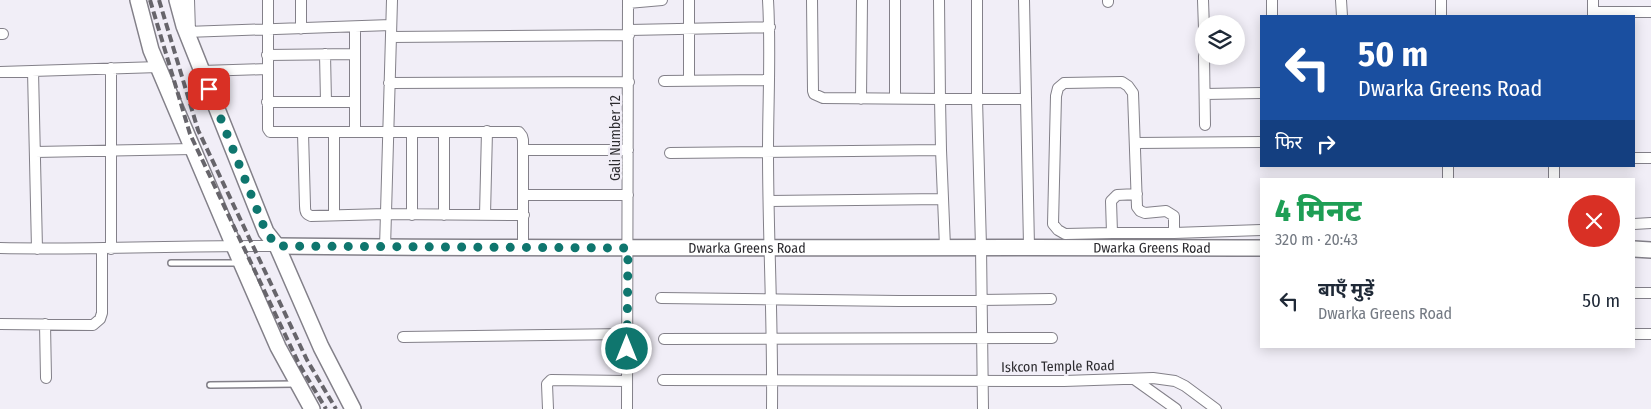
<!DOCTYPE html>
<html lang="hi">
<meta charset="utf-8">
<style>
:root{--surface:#fff;--page:#f6f6f7;--text:#1f2937;--muted:#747a83}
body{margin:0;font-family:"Fira Sans Condensed","Noto Sans Devanagari",sans-serif;background:var(--page);color:var(--text);height:100vh;display:flex;flex-direction:column;font-size:19px;white-space:nowrap}
*{box-sizing:border-box;margin:0}
p{font-size:16px;color:var(--muted)}
.icon{flex:none;width:28px;height:28px;fill:none;stroke:currentColor;stroke-width:2;stroke-linecap:round;stroke-linejoin:round}
.map{position:relative;flex:1;overflow:hidden}
.panel{position:absolute;left:1260px;top:178px;width:375px;height:170px;display:flex;flex-direction:column;background:var(--surface);border-radius:0px;box-shadow:0 2px 12px #0003}
.panel>*{flex:none}
.top-card{position:absolute;left:1260px;top:15px;width:375px;height:152px;border-radius:0px;box-shadow:0 2px 12px #0003;background:#1a4fa0;color:#fff;overflow:hidden}
.tools{position:absolute;left:1195px;top:15px;display:grid;gap:10px}
.tools a{display:grid;place-items:center;width:50px;height:50px;border-radius:50%;background:var(--surface);box-shadow:0 2px 12px #0003;font-size:25px}
.pin{position:absolute;display:grid;place-items:center;width:42px;height:42px;color:#fff;margin:-21px;border-radius:10px;box-shadow:0 2px 8px #0006}
.me{position:absolute;width:55px;margin:-28px;rotate:0deg;stroke-linejoin:round;filter:drop-shadow(0 0 4px #0008)}
.turn{display:flex;align-items:center;gap:18px;height:105px;padding:0 15px;font-size:22px}
.turn .icon{width:65px;height:65px;stroke-width:2.5}
.turn b{display:block;font-size:35px;line-height:42px}
.then{display:flex;align-items:center;height:48px;padding:0 15px;background:#0003;gap:10px;font-size:19px}
.round{display:grid;place-items:center;flex:none;width:52px;height:52px;border-radius:26px;background:var(--page)}
.head{display:flex;align-items:center;justify-content:space-between;height:85px;padding:0 15px}
h1{font-size:30px;font-weight:800;line-height:38px;color:#1e9e55}
ul{padding:0;list-style:none}
li{display:flex;align-items:center;gap:15px;height:75px;padding:0 15px}
li div{flex:1}
li b{display:block;font-size:19px}
li em{font-style:normal}
.map>svg:first-child{display:block}
.lines{fill:none;stroke-linecap:round;stroke-linejoin:round}
.lane-casing{stroke:#838089;stroke-width:8}
.street-casing{stroke:#838089;stroke-width:12}
.secondary-casing{stroke:#838089;stroke-width:18}
.lane{stroke:#fff;stroke-width:5}
.street{stroke:#fff;stroke-width:10}
.secondary{stroke:#fff;stroke-width:15}
.rail{stroke:#67656b;stroke-width:4;stroke-dasharray:8 4;stroke-linecap:butt}
.route{stroke:#0f766e;stroke-width:9;stroke-dasharray:0 16.2}
.labels{text-anchor:middle;stroke-width:4.5;stroke-linejoin:round;paint-order:stroke}
.street-label{font-size:14px;fill:#2c2b2f;stroke:#f1eef7}
</style>
<div class="map">
<svg width="1651" height="409" viewBox="0 0 1651 409">
<rect width="100%" height="100%" fill="#f1eef7"/>
<g class="lines">
<defs>
<path id="lane" d="M171 263H238
M210 385 295 384"/>
<path id="street" d="M189 0 190 31
M268 0V129L270 132H519L522 136 523 140V249
M301 0V29
M768 0C771 50 768 101 768 151 768 237 773 323 772 409
M812 0 813 91 814 94 823 98 940 99 939 0
M895 0V99
M977 0V99L981 247 983 409
M1024 0 1029 246
M1203 0 1204 29
M1341 0 1342 16
M1441 0V16
M1108 2V0
M628 3 662 0
M1593 12H1651
M1272 16V0
M1593 16V0
M355 27V132
M629 30 770 27
M186 32 391 25
M0 34H3
M391 37 629 35
M325 54 326 102
M267 55 355 54
M1204 56 1205 125
M33 71 37 249
M202 71 267 69
M0 72 159 67
M664 81 769 80
M689 81V0
M389 83 629 82
M1205 94 1261 93
M861 99 862 0
M267 102H355
M444 132V215
M303 133 305 206C305 212 306 214 311 216L386 214 524 215
M1136 143 1261 142
M523 150H628
M941 150 945 247
M35 152 193 149
M670 153 941 150 940 99H1026
M1634 158H1651
M1448 166V179
M1554 179V166
M1137 194 1117 195 1111 201 1112 233 1065 234 1058 230 1053 224 1056 96 1058 88 1064 83 1122 82 1128 86 1133 93 1137 207 1140 211 1145 213 1166 211 1174 216V233L1261 230
M524 195H628
M769 201 943 199
M334 215V133
M412 215V132
M485 215 487 131
M1634 224 1651 223
M1112 233H1174
M0 248C92 250 184 245 277 246
M385 248 392 0
M111 249V68
M1634 293H1651
M661 298 899 301 1051 299
M0 324 93 325 100 319 102 313V249
M45 324 46 378
M1634 334H1651
M403 337 627 334
M664 339 1052 338
M1134 379 1176 409
M663 380 1064 381 1153 378 1175 381 1185 386 1216 409
M548 409 547 384 551 380 627 381
M627 409 628 0"/>
<g id="secondary">
<path d="M138 0 151 50 234 246 278 347 312 409"/>
<path d="M177 0 184 26 266 232 277 246 321 347 353 409"/>
<path id="s1" d="M277 246C605 250 933 246 1261 248"/>
<path d="M1634 249 1651 250"/>
</g>
</defs>
<use href="#lane" class="lane-casing"/>
<use href="#street" class="street-casing"/>
<use href="#secondary" class="secondary-casing"/>
<use href="#lane" class="lane"/>
<use href="#street" class="street"/>
<use href="#secondary" class="secondary"/>
<path class="rail" d="M150 0 190 134 299 364 326 409
M159 0 198 130 307 360 336 409"/>
</g>
<g class="lines">
<path class="route" d="M209 89 266 232 277 246 628 248 627 349"/>
</g>
<g class="labels">
<g class="street-label">
<text transform="translate(615 138) rotate(-90)" y="5">Gali Number 12</text>
<text dy="5" stroke="none"><textPath href="#s1" startOffset="875">Dwarka Greens Road</textPath></text>
<text dy="5" stroke="none"><textPath href="#s1" startOffset="470">Dwarka Greens Road</textPath></text>
<text transform="translate(1058 366) rotate(-1)" y="5">Iskcon Temple Road</text>
</g>
</g>
</svg>
<div class="tools">
<a><svg class="icon" aria-label="layers" viewBox="0 0 24 24"><path d="M12 4l9 5-9 5-9-5zM3 14l9 5 9-5"/></svg></a>
</div>
<div class="pin" style="left:209px;top:89px;background:#d93025"><svg class="icon" aria-label="arrive" viewBox="0 0 24 24"><path d="M6 21V4h12l-3 4 3 4H6"/></svg></div>
<svg class="me" style="left:627px;top:349px" viewBox="-20 -20 40 40"><circle r="17" fill="#0f766e" stroke="#fff" stroke-width="3"/><path d="M0-11L8 9 0 5-8 9z" fill="#fff"/></svg>
<div class="top-card">
<div class="turn"><svg class="icon" aria-label="left" viewBox="0 0 24 24"><path d="M17 20v-9H6M10 6l-5 5 5 5"/></svg><div><b>50 m</b>Dwarka Greens Road</div></div>
<div class="then">फिर<svg class="icon" aria-label="right" viewBox="0 0 24 24"><path d="M7 20v-9h11M14 6l5 5-5 5"/></svg></div>
</div>
<section class="panel">
<div class="head"><div><h1>4 मिनट</h1><p>320 m · 20:43</p></div><a class="round" style="background:#d93025;color:#fff"><svg class="icon" aria-label="close" viewBox="0 0 24 24"><path d="M6 6l12 12M18 6L6 18"/></svg></a></div>
<ul>
<li><svg class="icon" aria-label="left" viewBox="0 0 24 24"><path d="M17 20v-9H6M10 6l-5 5 5 5"/></svg><div><b>बाएँ मुड़ें</b><p>Dwarka Greens Road</p></div><em>50 m</em></li>
</ul>
</section>
</div>
